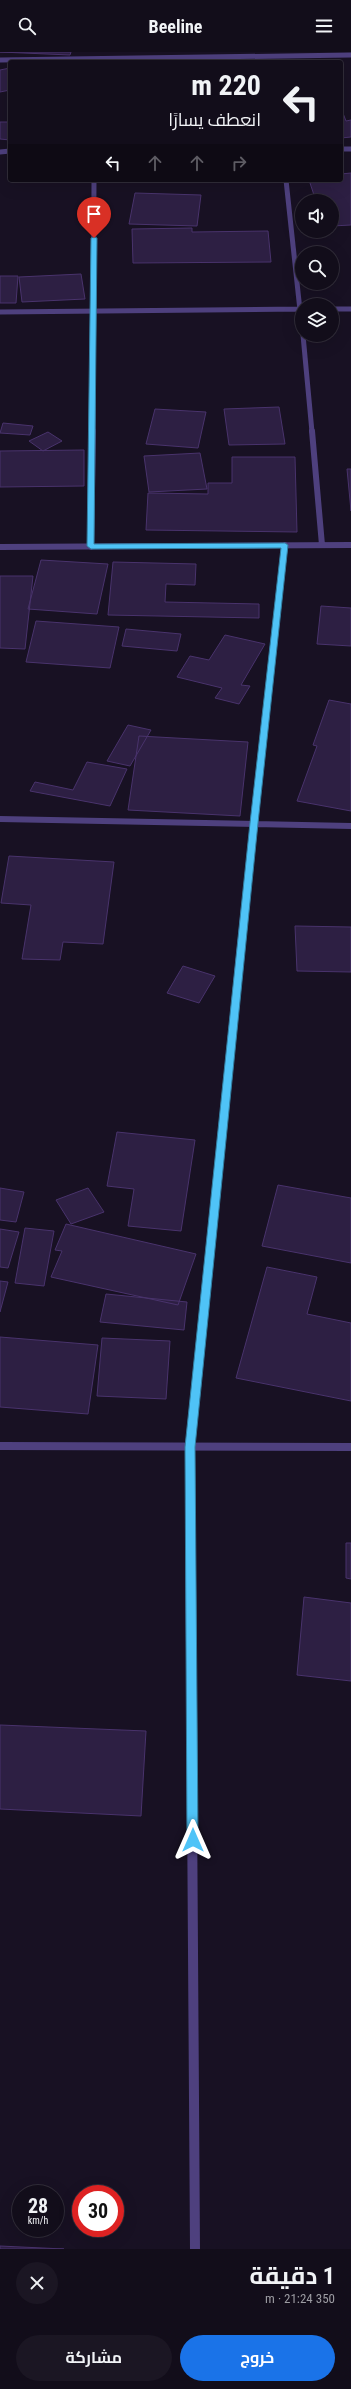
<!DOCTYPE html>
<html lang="ar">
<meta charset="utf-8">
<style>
:root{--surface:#120d1a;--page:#1b1623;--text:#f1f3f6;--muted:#9c9ca2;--line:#312d39;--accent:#1a73e8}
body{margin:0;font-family:"Roboto Condensed",Cairo,sans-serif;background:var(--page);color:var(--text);direction:rtl;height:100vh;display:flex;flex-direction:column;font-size:15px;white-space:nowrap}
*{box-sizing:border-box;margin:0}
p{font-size:13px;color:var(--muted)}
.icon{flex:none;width:22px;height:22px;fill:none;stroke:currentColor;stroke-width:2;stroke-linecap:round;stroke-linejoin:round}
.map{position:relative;height:2197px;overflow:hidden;direction:ltr}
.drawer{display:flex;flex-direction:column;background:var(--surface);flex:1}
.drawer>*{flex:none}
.banner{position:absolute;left:8px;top:8px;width:335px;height:122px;border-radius:4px;box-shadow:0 4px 16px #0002,0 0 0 1px var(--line);direction:rtl;background:#120d1a;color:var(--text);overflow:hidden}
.tools{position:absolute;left:295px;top:142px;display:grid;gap:8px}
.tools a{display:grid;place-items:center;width:44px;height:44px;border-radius:50%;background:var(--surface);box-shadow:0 4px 16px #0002,0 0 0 1px var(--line);font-size:20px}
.speed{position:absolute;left:12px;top:2133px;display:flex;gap:8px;font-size:20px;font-weight:700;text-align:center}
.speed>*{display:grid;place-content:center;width:52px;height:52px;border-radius:50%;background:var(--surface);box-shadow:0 4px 16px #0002,0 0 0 1px var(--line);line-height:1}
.speed small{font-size:10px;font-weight:400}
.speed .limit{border:6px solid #d22;background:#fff;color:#111}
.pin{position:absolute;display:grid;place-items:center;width:34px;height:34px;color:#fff;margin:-41px -17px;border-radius:50% 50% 50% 0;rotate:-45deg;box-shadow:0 0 4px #0007}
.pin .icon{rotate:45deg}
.me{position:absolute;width:44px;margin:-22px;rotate:0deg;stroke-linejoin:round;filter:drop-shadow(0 0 3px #0008)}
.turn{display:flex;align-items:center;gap:14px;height:84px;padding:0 16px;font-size:18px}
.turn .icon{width:52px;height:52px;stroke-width:2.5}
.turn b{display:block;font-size:28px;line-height:34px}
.lanes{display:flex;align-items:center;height:38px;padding:0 16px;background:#0003;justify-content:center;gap:20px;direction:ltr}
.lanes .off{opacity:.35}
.round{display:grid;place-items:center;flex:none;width:42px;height:42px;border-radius:21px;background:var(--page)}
.overview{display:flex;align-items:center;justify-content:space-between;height:68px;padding:0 16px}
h1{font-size:24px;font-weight:700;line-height:30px}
.cta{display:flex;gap:8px;margin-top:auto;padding:8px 16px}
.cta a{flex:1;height:46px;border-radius:24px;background:var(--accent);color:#fff;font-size:16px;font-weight:700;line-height:46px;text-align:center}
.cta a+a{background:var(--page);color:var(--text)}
header{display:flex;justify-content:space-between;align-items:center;height:52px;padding:0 16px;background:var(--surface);font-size:18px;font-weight:700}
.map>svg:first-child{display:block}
.building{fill:#2d1f43;stroke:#49336c}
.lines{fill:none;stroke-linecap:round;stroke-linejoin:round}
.minor-far3{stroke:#4e407e;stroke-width:5}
.minor-far2{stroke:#4e407e;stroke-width:6}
.minor-far1{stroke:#4e407e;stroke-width:8}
.minor{stroke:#4e407e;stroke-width:10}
.tertiary{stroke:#4e407e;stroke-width:8}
.route{fill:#4fc3f7;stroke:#337fa1}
</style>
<header><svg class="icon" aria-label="menu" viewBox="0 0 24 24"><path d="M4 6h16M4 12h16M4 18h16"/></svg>Beeline<svg class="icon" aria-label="search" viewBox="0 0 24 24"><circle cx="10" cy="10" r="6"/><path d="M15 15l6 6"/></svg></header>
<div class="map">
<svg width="351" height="2197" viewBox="0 0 351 2197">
<rect width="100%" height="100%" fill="#181123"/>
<path class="building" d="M0 0H71L70 3Z
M221 9H267V10H222Z
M10 16V29L8 30 10 38 0 40V18Z
M341 56 346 69 351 68V85L341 86Z
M0 70H10V88L0 87Z
M351 121V173L332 174V149H316L309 128H341V122Z
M135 141 201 143 197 174 129 172Z
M192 176V180L268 179 271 210 133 211 132 177Z
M81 222 85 247 22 250 19 225Z
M0 224H18L16 251H0Z
M279 355 285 392 229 393 224 357Z
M155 357 206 360 198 396 146 392Z
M3 371 33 374 30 383 0 381Z
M48 380 62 389 43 399 29 389Z
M84 398V434L0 435V399Z
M200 401 207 437 149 440 144 404Z
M232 405H295L297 480 146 478 148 441 208 442V431H232Z
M347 417H351V459Z
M41 508 108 512 97 562 28 557Z
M113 510 196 512 195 533 166 532 165 550 259 552V566L108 563Z
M0 524H33L25 597 0 596Z
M321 554 351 556V594L317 592Z
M36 569 119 575 110 616 26 610Z
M126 577 181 582 177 599 122 594Z
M225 583 265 592 241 633 250 634 239 652 215 646 222 636 177 625 190 604 209 608Z
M329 648 351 652V759L297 749 317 694 313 693Z
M128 673 151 678 130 714 107 709Z
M139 684 248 690 240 764 128 758Z
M87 710 127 717 110 754 30 739 35 730 73 738Z
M9 804 114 810 103 892 63 890 60 908 22 907 31 853 1 851Z
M295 874 351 875V920L297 919Z
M183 914 215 924 199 951 167 941Z
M117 1080 195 1088 181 1179 128 1174 134 1137 107 1134Z
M278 1133 351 1146V1211L262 1194Z
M0 1136 24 1140 16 1170 0 1168Z
M88 1136 104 1160 71 1172 56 1148Z
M66 1172 196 1202 178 1253 51 1225 62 1199 55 1198Z
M25 1176 54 1179 44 1234 15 1231Z
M0 1177 19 1180 8 1216 0 1215Z
M267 1215 317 1225 307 1262 351 1271V1349L236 1326Z
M0 1229 8 1230 0 1260Z
M106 1242 187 1250 184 1278 100 1270Z
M0 1285 98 1293 88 1362 0 1355Z
M102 1286 170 1289 166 1347 97 1344Z
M346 1491H351V1527L346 1526Z
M304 1545 351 1551V1629L297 1623Z
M0 1673 146 1679 141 1764 0 1757Z
M0 2194 64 2197H0Z"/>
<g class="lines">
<path class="minor-far3" d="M0 8 351 3
M341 97H351
M0 100 10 99
M286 128 302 277
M332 257H351
M0 260 302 257
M303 283 312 380
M93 380 94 128"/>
<path class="minor-far2" d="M312 379 322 493
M0 495 351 493
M91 495 93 379
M0 767 351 774
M245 856 285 493"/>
<path class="minor-far1" d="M190 1451V1395L245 855"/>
<path class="minor" d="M190 1450 195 2197"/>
<path class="tertiary" d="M0 1394 351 1395"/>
</g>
<path class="route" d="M94 185 97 186 94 492 285 491 288 493 258 771 195 1395 198 1788 193 1793 187 1788 185 1395 250 771 281 496 91 497 87 494 91 186Z"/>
</svg>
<div class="tools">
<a><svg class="icon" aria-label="sound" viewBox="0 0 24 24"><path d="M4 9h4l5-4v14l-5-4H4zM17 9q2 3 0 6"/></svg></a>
<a><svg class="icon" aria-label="search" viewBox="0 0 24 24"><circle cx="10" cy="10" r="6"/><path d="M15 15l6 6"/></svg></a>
<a><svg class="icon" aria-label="layers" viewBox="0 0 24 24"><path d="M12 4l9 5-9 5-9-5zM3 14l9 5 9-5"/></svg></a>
</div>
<div class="speed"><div>28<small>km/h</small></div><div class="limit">30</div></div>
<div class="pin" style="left:94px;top:186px;background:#d93025"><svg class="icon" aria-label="arrive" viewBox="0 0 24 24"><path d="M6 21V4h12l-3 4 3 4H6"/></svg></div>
<svg class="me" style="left:193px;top:1788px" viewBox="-20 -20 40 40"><path d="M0-17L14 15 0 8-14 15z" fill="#4fc3f7" stroke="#fff" stroke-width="4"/></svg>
<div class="banner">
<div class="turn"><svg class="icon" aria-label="left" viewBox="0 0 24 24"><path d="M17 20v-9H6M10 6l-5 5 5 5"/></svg><div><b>220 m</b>انعطف يسارًا</div></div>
<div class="lanes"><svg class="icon" aria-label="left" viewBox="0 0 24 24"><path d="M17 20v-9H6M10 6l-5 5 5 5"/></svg><svg class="icon off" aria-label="ahead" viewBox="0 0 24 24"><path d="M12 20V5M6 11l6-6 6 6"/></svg><svg class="icon off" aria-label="ahead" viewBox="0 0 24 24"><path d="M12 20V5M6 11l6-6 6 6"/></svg><svg class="icon off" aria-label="right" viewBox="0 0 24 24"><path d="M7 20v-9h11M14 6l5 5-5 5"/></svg></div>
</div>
</div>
<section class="drawer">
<div class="overview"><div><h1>1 دقيقة</h1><p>350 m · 21:24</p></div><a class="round"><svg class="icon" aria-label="close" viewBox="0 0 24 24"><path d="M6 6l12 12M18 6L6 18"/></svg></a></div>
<div class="cta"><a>خروج</a><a>مشاركة</a></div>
</section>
